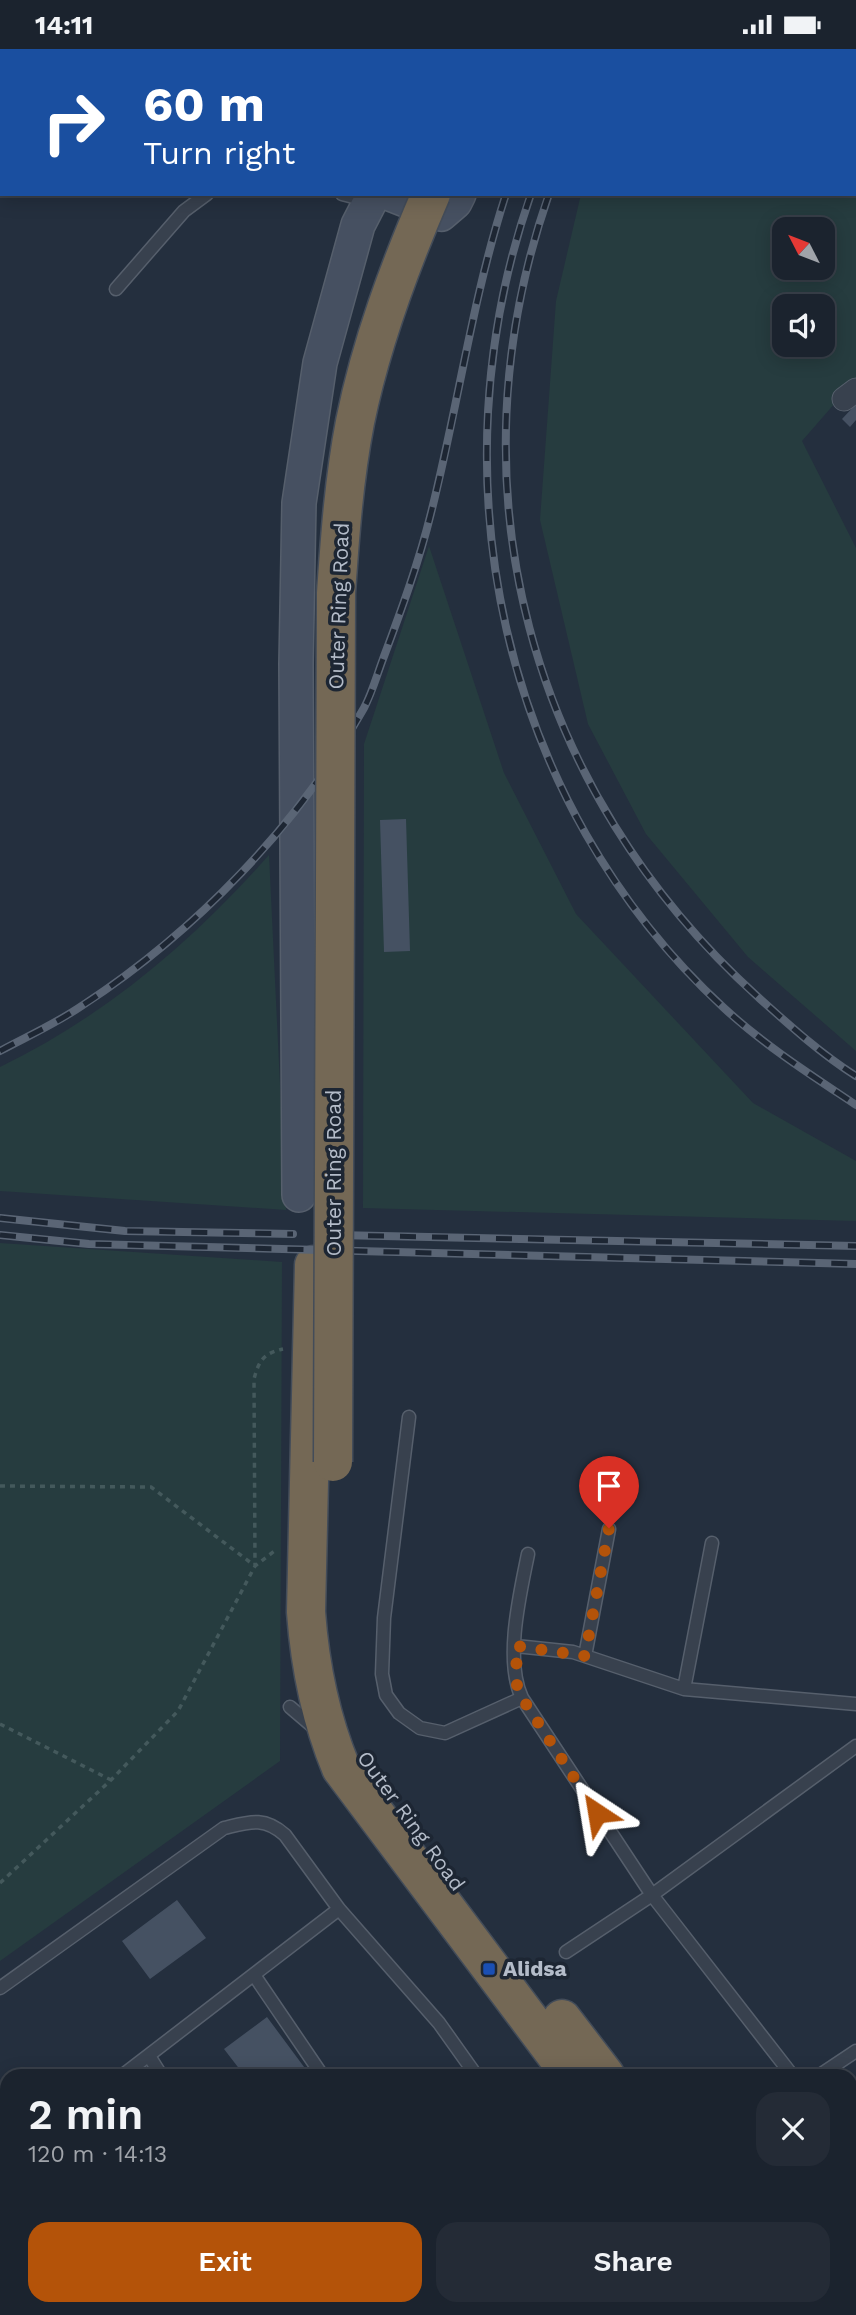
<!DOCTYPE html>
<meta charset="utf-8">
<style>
:root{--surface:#1b232e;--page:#242b36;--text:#f1f3f6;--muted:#a0a4aa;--line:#39404a;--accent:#b45309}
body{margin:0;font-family:"Work Sans",sans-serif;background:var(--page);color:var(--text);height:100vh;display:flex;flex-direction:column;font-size:26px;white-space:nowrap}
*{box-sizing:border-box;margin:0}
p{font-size:23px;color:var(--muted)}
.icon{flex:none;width:38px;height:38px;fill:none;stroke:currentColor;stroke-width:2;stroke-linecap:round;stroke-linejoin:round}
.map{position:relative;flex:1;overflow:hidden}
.drawer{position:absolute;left:0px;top:2020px;width:858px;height:247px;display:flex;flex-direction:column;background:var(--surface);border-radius:21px 21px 0 0;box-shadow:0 4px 18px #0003,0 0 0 2px var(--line)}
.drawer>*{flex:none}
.banner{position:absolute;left:0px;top:0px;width:858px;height:147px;box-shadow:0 4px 18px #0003,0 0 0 2px var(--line);background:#1a4fa0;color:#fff;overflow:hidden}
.needle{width:46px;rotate:312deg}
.tools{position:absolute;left:772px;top:168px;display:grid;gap:14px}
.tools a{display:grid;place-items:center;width:63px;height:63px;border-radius:14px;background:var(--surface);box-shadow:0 4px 18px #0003,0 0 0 2px var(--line);font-size:35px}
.pin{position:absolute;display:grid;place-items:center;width:60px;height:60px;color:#fff;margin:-72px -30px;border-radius:50% 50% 50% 0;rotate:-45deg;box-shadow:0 0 7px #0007}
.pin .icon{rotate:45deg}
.me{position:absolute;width:77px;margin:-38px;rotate:327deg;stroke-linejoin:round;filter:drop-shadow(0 0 5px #0008)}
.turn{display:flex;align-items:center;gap:24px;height:147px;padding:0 28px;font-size:32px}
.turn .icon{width:91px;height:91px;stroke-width:2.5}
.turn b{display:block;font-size:49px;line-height:60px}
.round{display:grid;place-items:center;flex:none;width:74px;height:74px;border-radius:21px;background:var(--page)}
.summary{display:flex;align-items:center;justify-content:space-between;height:119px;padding:0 28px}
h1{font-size:42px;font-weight:600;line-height:52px}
.button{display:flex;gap:14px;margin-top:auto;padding:14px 28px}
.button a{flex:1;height:80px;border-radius:21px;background:var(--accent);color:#fff;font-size:28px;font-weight:600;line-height:80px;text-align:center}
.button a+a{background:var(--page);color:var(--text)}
.status{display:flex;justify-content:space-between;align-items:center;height:49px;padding:0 35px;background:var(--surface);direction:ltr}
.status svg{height:19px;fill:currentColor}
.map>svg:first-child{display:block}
.green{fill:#263c3f;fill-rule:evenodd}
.building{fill:#455162}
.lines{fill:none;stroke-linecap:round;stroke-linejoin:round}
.lane-casing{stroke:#565f6c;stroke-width:15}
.street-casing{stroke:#565f6c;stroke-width:25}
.secondary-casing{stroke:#565f6c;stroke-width:36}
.highway-casing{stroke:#434c59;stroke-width:41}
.path{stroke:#44595c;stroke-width:3.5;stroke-dasharray:5 5;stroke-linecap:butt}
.lane{stroke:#38414e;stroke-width:12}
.street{stroke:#38414e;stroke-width:23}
.secondary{stroke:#465061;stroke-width:33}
.highway{stroke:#746855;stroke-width:38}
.rail-casing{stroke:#5a6575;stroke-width:8}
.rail{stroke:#1d2633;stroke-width:5;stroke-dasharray:16;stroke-linecap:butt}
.highway-bridge-casing{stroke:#434c59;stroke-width:41;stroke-linecap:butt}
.highway-bridge{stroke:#746855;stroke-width:38}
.route{stroke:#b45309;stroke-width:12;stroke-dasharray:0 21.6}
.transit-dot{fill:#1a4fb4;stroke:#1d2633;stroke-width:2.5}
.labels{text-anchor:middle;stroke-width:7;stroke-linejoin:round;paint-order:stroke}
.street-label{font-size:21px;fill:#b4bcc9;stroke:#1d2633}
.poi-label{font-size:21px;font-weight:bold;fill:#b4bcc9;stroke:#1d2633;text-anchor:start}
</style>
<div class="status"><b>14:11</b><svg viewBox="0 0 49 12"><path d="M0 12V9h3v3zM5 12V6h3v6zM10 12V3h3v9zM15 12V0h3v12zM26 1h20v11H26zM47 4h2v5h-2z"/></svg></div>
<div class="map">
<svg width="856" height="2266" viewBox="0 0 856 2266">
<rect width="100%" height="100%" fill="#242f3e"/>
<path class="green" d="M656 0H774L775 2H655Z
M856 103V330L802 392 856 499V1002L748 908 646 785 588 675 540 471 556 252 581 145H856ZM784 180H822V219H784ZM784 257H822V296H784Z
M429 497 504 724 576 865 753 1054 856 1112V1172L363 1159 364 695Z
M269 806 286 1161 0 1142V1018C105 967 192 893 269 806Z
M0 1194 282 1213 280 1712 0 1912Z"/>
<path class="building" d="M856 355V371L850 378 842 370Z
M406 770 410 902 384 903 380 771Z
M177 1851 206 1889 150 1930 122 1892Z
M267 1968 310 2026H244L224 2000Z"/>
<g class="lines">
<defs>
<path id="lane" d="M342 145 369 152
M116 240 184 162 207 145
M409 1368 384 1569 382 1625 386 1646 399 1664 420 1679 445 1684 522 1649
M528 1505C520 1545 504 1611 522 1649L652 1846 792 2026
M516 1597 573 1603 684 1640 856 1655
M585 1607 609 1480
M684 1640 712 1494
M290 1658 317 1681
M566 1903 652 1846 856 1697
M254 1926 322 2026
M0 1939 224 1779C249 1773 264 1767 285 1786L339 1860 439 1974 476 2026
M149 2007 161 2026
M123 2026 339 1860
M820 2026 856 2002
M0 2121 7 2116
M0 2210 7 2205
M0 2223 7 2234
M644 2259 649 2266
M332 2266 341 2259"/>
<path id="street" d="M396 0 405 2
M847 0 848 2
M844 350 856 341"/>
<path id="secondary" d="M437 2 438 0
M516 2V0
M390 145 441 165 455 153 459 145
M299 1146 296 615 299 454 320 314 358 176 374 145"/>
<path id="highway" d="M477 2 478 0
M314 1216 306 1563C310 1618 320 1668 341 1719L571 2026
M562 1970 605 2026
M749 2259 754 2266
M784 2259 789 2266"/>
</defs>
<use href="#lane" class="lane-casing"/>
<use href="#street" class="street-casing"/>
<use href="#secondary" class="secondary-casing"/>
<use href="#highway" class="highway-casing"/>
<path class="path" d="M0 1437 151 1438 255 1517 277 1500
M0 1675 111 1731
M0 1834 111 1731 178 1662 255 1517 254 1330C259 1311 264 1304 283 1300"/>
<use href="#lane" class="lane"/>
<use href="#street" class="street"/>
<use href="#secondary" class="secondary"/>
<use href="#highway" class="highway"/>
<defs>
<path id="rail" d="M566 2 567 0
M596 2 597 0
M615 2 616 0
M531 145C432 428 501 754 724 959 764 996 811 1026 856 1056
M549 145C447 438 529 741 758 948 788 975 821 1005 856 1027
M0 1002C28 987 57 974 83 956 195 883 299 776 364 659 372 644 377 626 383 610 401 562 419 513 431 464 458 358 472 250 506 145
M0 1169 125 1182 293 1185
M0 1186 89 1195 856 1215
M336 1186 856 1197"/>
</defs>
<use href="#rail" class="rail-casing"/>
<use href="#rail" class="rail"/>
<defs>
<path id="highway-bridge" d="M333 1413 336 544C340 487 344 430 355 373 371 294 399 219 431 145"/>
</defs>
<use href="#highway-bridge" class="highway-bridge-casing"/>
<use href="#highway-bridge" class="highway-bridge"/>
</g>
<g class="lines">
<path class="route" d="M597 1764 522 1649 517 1637 516 1597 585 1607 609 1479"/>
</g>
<rect class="transit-dot" x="482" y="1913" width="14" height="14" rx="3.5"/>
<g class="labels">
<g class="street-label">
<text transform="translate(339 557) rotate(-88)" y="7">Outer Ring Road</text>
<text transform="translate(334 1124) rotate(-90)" y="7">Outer Ring Road</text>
<text transform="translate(411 1772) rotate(54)" y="7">Outer Ring Road</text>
</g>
<g class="poi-label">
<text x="503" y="1927">Alidsa</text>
</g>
</g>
</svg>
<div class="tools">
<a><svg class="needle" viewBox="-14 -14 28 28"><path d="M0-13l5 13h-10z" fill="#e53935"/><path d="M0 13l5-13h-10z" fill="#a0a4aa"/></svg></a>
<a><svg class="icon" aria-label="sound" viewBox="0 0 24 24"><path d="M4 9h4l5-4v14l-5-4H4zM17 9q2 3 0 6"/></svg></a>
</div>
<div class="pin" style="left:609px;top:1479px;background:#d93025"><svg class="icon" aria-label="arrive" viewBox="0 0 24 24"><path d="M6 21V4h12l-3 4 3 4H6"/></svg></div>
<svg class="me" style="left:597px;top:1764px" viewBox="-20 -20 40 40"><path d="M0-17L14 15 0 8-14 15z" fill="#b45309" stroke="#fff" stroke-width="4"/></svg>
<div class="banner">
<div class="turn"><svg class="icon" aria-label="right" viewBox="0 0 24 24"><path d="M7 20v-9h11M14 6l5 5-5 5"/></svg><div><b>60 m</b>Turn right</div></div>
</div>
<section class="drawer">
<div class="summary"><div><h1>2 min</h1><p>120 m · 14:13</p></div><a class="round"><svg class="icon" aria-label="close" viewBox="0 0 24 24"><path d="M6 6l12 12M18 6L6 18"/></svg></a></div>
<div class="button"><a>Exit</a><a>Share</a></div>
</section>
</div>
